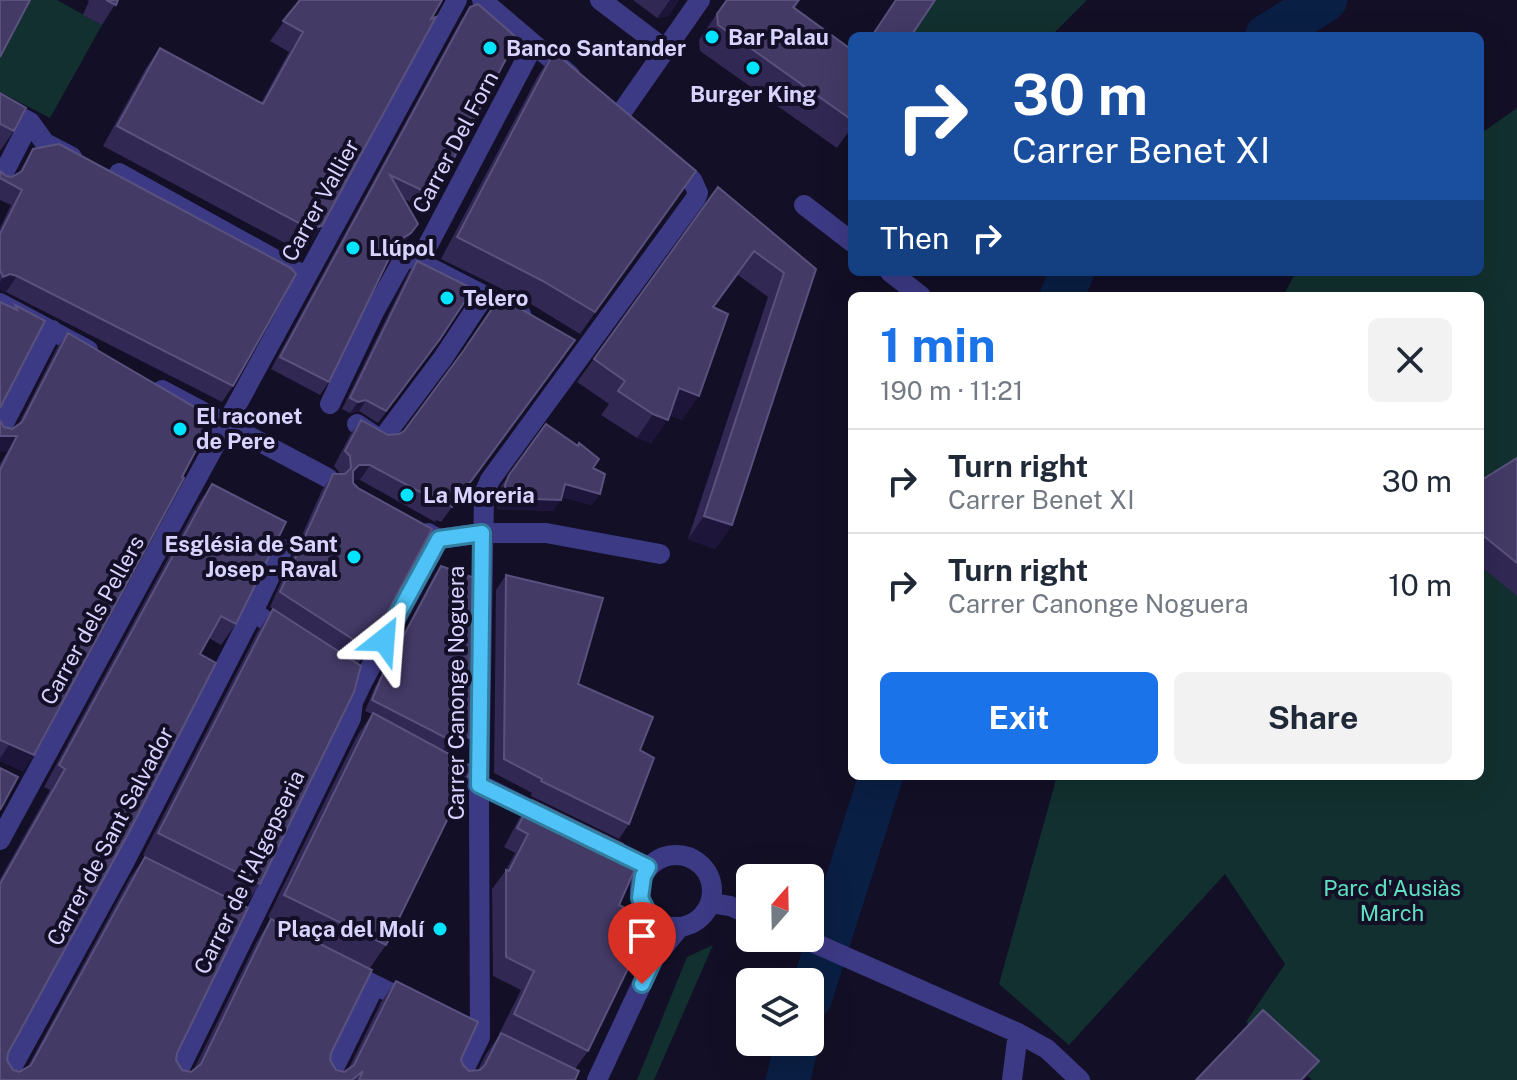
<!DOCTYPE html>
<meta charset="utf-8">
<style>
:root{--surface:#fff;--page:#f2f2f3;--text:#1f2937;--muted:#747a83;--line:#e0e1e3;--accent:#1a73e8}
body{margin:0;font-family:"Public Sans",sans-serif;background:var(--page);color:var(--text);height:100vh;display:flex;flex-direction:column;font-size:30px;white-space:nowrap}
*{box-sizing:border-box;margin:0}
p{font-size:26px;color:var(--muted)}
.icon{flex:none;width:44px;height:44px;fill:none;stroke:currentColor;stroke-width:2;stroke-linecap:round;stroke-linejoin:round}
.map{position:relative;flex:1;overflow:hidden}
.drawer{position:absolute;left:848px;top:292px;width:636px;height:488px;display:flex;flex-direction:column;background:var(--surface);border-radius:12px;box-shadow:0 8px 32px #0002}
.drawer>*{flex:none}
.guide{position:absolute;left:848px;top:32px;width:636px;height:244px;border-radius:12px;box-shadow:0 8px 32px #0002;background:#1a4fa0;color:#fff;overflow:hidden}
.needle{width:52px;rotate:20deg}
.buttons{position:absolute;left:736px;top:864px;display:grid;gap:16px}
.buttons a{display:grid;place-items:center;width:88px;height:88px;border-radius:12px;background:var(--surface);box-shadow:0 8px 32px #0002;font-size:40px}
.pin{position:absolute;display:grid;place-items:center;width:68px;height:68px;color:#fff;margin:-82px -34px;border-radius:50% 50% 50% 0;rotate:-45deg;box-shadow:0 0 8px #0007}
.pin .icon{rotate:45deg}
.me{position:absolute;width:88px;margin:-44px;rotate:28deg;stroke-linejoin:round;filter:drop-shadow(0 0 6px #0008)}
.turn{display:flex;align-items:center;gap:28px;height:168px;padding:0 32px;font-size:36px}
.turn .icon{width:104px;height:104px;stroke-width:2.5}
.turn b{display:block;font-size:56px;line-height:68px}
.then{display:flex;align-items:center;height:76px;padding:0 32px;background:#0003;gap:16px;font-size:30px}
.round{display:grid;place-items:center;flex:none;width:84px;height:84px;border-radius:12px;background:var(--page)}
.headline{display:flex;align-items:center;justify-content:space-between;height:136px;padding:0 32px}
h1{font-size:48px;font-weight:700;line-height:60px;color:var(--accent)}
.action{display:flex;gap:16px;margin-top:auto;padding:16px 32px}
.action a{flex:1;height:92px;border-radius:12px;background:var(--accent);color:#fff;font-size:32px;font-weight:700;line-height:92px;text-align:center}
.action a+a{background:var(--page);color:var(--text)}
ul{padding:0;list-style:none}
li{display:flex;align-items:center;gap:24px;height:104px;padding:0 32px;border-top:2px solid var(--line)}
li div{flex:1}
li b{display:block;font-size:30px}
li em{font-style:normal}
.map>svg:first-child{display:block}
.green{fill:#12302f}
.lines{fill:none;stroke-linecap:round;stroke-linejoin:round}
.river{stroke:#0a1f44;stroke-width:44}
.minor{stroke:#3d3a85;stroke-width:20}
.wall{fill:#312854}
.shaded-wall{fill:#1d163a}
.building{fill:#433a66;stroke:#5a527e;stroke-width:2}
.route-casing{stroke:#337fa1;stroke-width:20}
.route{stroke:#4fc3f7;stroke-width:14}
.poi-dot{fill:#00e5ff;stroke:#130f26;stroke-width:3}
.labels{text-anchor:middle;stroke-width:8;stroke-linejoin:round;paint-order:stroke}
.poi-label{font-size:22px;font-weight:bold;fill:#d9d4ff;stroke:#130f26;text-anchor:start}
.street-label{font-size:22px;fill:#d9d4ff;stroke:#130f26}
.park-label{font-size:22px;fill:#5fe0c0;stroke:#130f26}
</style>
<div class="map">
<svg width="1517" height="1080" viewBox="0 0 1517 1080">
<rect width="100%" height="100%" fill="#130f26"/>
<path class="green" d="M27 0H57L102 25 50 118 0 92V51Z
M934 0H1087L1051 36H910Z
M1517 108V1080H1312L1246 1022 1285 964 1225 874 1069 1045 999 984 1057 776H1480V296H1283L1296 272H1480V134Z
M713 945 654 1080H637L687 957Z"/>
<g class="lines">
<path class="river" d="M1267 36 1325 0
M1062 296 1072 272
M810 998 881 776
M788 1080 797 1042"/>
<path class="minor" d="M482 0 570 75
M600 0 666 50
M0 106 30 122 45 143 72 157
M619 116 700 0
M119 173 305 276
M0 180 30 122
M804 205 852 242
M419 262 534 44
M890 272 921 296
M0 303 88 350
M162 390 328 478
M330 404 374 312 404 258 409 257 521 314
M357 424 378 438H383L443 358 484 296
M0 431 52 330
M428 533 439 539 482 533H546L660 554
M283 549 253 612 288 635
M469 779 551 820
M0 840 457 0
M602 844 648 867
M640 891a36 36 0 1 1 72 0a36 36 0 1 1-72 0Z
M711 903 730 906 750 915
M803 938 1018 1033 1047 1049 1080 1080
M344 970 412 1003
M5 1080 125 861 253 612
M174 1080 351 718 353 702 362 683 439 539
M328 1080 375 985
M459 1080 480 1037 479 799 484 494 490 480 696 198 698 193 692 180 670 161
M597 1080 653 960 679 928
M1012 1080 1018 1033"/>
</g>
<path class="wall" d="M87 0H118L102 25 83 15 89 1Z
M299 0 322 226 308 246 296 249 103 146 146 68 160 48 261 103 289 52 270 41Z
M633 0H679L668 16 657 18Z
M726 0H800L795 8 852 50V127L837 148 700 51 699 40Z
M470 7 434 196 425 209 404 199 418 224 402 246 392 252 329 382 320 395 271 369 461 20Z
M554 52 696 171 580 334 526 301 441 259 539 74Z
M0 93 14 131 0 151Z
M33 149 233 386 222 402 6 292 0 290V228L11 205 0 200V171L6 176 12 177 18 174Z
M718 187 816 269 732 525 715 549 688 539 768 297 738 275 714 308 682 420 670 415 651 443 637 438 601 415 609 404 577 382Z
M417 261 432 350 378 423 359 411 350 413 342 409 409 272Z
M68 333 34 755 23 771 0 761V464L7 452H0V421L4 427 12 429 18 425 57 348Z
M565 355 441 522 436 520 435 522 360 480H353L368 649 358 664 260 884 245 906 143 855 258 631 273 609 270 607 322 490 333 474H339V472L334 466 350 435 361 420 388 435 399 434Z
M546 424 593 468 592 505 561 497 553 511 498 509 497 496 501 486Z
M1517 458V596L1480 566V481Z
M212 484 236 624 221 645 209 638 200 654 8 1053 7 1060 13 1070 19 1072 27 1068 130 878 145 857 177 1053 176 1060 182 1070 191 1072 194 1069 257 941 271 919 331 1053 330 1060 336 1070 344 1072 348 1070 381 1002 396 981 461 1059 463 1065 469 1071 478 1070 486 1054 501 1033 525 1045 500 1032 521 990 493 976 492 889 506 870 515 853 504 847 519 819 532 800 621 850 619 905 588 1051 575 1069V1080H0V879L50 790 44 787 197 505Z
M441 566 467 748 443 751 386 945 370 968 268 917 357 736 372 714 365 711 374 689 434 576Z
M506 575 578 684 640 750 629 824 619 839 531 796 532 793 494 773 496 590Z"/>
<path class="shaded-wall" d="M670 0H679L668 16 657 18Z
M418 224 402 246 388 255 397 242Z
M322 226 308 246 296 249 310 229Z
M10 274 17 276 6 292 0 290V282L3 277Z
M679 388 699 396 682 420 663 412Z
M366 400 359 411 350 413 358 402Z
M653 414 668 420 651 443 637 438Z
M0 436H17L7 452H0Z
M359 465H370L360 480 348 481 353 471Z
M565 484 600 494 592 505 557 496Z
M506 498 561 500 553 511 498 509Z
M704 516 732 525 715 549 688 539Z
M474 737 467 748 442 751 450 740Z
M9 745 34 755 23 771 0 761V758Z
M1319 1061 1305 1080H1301Z"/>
<path class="building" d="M0 0H30L0 57Z
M106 0H118L116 5Z
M300 0H442L431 19 436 17 322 226 310 229 117 126 160 48 263 104 303 32 283 21Z
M727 0H799L793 7 852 50V120L718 25 717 14Z
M896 0H935L911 36H872Z
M478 4 517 38 434 196 390 175 418 224 411 233 397 242 329 382 280 357 470 7Z
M554 52 696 171 595 312 541 280 457 237Z
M0 93 26 108 14 131 0 124Z
M59 144 291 268 296 274 233 386 17 276 10 274 3 277 0 270V234L22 190 0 178V171L6 176 12 177 22 171 33 149Z
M718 187 816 269 732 525 704 516 784 273 754 251 713 307 728 314 699 396 679 388 668 420 653 414 618 391 625 381 594 359Z
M417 261 473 289 440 339 386 411 366 400 358 402 350 398Z
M500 297 575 340 452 507 447 504 446 506 370 465H359L353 471V483L358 488 432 529 368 649 280 592 333 474H345L351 468 350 456 345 451 361 420 388 435 399 434 404 431 464 350Z
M0 302 17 310 15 305 45 321 0 408Z
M68 333 213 418 182 477 184 478 34 755 0 740V470L17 436H0V421L4 427 12 429 22 422Z
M546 424 578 446 579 443 599 459 593 468 605 474 600 494 565 484 561 500 506 498 505 485 509 475Z
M1517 458V563L1480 533V481Z
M212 484 286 522 236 624 221 616 200 654 216 663 128 834 8 1053 7 1060 13 1070 19 1072 31 1065 145 857 248 908 177 1053 176 1060 182 1070 191 1072 201 1064 271 919 372 970 331 1053 330 1060 336 1070 344 1072 354 1065 396 981 478 1022 461 1059 463 1065 469 1071 480 1070 485 1065 501 1033 579 1071 575 1080H359L363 1071 352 1080H0V884L65 769 59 765Z
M441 566 477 579 474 737 450 740 372 700 381 678Z
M506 575 603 598 578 684 653 717 640 750 654 758 629 824 541 781 542 779 504 759Z
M273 609 361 666 354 692 260 884 158 833Z
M373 713 473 767 386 945 284 895Z
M0 768 18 777 0 810Z
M532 800 623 844 621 850 635 869 619 905 651 921 588 1051 514 1014 534 971 506 957V870L509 871 528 834 517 828Z
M1263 1010 1319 1061 1301 1080H1196Z"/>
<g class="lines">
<defs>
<path id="route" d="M384 640 439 539 482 533 479 785 648 867 643 876 640 898 650 917 653 960 642 984"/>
</defs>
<use href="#route" class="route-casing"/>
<use href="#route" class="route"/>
</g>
<g class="poi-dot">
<circle cx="712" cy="37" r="8"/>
<circle cx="490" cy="48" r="8"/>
<circle cx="753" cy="68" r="8"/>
<circle cx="353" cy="248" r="8"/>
<circle cx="447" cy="298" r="8"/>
<circle cx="180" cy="429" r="8"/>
<circle cx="407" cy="495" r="8"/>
<circle cx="354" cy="557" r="8"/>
<circle cx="440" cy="929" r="8"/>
</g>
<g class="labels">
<g class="poi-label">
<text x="728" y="45">Bar Palau</text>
<text x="506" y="56">Banco Santander</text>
<text x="753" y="102" text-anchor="middle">Burger King</text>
<text x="369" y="256">Llúpol</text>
<text x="463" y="306">Telero</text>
<text x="196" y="424">El raconet<tspan x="196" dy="25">de Pere</tspan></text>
<text x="423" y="503">La Moreria</text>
<text x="338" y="552" text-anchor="end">Església de Sant<tspan x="338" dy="25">Josep - Raval</tspan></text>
<text x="424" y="937" text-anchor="end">Plaça del Molí</text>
</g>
<g class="street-label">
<text transform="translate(455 142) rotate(-62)" y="8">Carrer Del Forn</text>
<text transform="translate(320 200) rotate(-61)" y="8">Carrer Vallier</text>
<text transform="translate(92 620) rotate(-61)" y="8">Carrer dels Pellers</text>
<text transform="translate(456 693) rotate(-90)" y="8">Carrer Canonge Noguera</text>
<text transform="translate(110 836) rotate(-62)" y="8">Carrer de Sant Salvador</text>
<text transform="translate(249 872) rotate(-64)" y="8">Carrer de l'Algepseria</text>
</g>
<g class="park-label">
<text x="1392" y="896">Parc d'Ausiàs<tspan x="1392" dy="25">March</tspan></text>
</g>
</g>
</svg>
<div class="buttons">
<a><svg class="needle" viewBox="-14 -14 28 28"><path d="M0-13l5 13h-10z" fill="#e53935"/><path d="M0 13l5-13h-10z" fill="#747a83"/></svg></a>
<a><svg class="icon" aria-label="layers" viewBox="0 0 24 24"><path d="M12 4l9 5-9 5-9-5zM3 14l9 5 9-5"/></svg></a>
</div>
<div class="pin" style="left:642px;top:984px;background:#d93025"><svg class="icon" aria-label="arrive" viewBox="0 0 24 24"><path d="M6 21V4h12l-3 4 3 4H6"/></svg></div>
<svg class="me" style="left:384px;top:640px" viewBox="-20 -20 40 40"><path d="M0-17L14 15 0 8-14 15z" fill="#4fc3f7" stroke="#fff" stroke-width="4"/></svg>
<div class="guide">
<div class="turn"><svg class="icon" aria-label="right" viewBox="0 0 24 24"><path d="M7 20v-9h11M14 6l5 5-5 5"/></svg><div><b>30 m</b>Carrer Benet XI</div></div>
<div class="then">Then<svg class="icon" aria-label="right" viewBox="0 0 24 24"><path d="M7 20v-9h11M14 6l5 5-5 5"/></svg></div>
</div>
<section class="drawer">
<div class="headline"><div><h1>1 min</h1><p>190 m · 11:21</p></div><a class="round"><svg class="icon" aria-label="close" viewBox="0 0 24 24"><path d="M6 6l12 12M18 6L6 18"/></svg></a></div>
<ul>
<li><svg class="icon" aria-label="right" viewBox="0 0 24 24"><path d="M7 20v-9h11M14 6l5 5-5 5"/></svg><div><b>Turn right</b><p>Carrer Benet XI</p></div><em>30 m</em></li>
<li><svg class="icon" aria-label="right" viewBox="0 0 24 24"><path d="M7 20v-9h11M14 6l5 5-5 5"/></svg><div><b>Turn right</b><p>Carrer Canonge Noguera</p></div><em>10 m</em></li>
</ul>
<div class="action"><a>Exit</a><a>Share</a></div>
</section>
</div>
